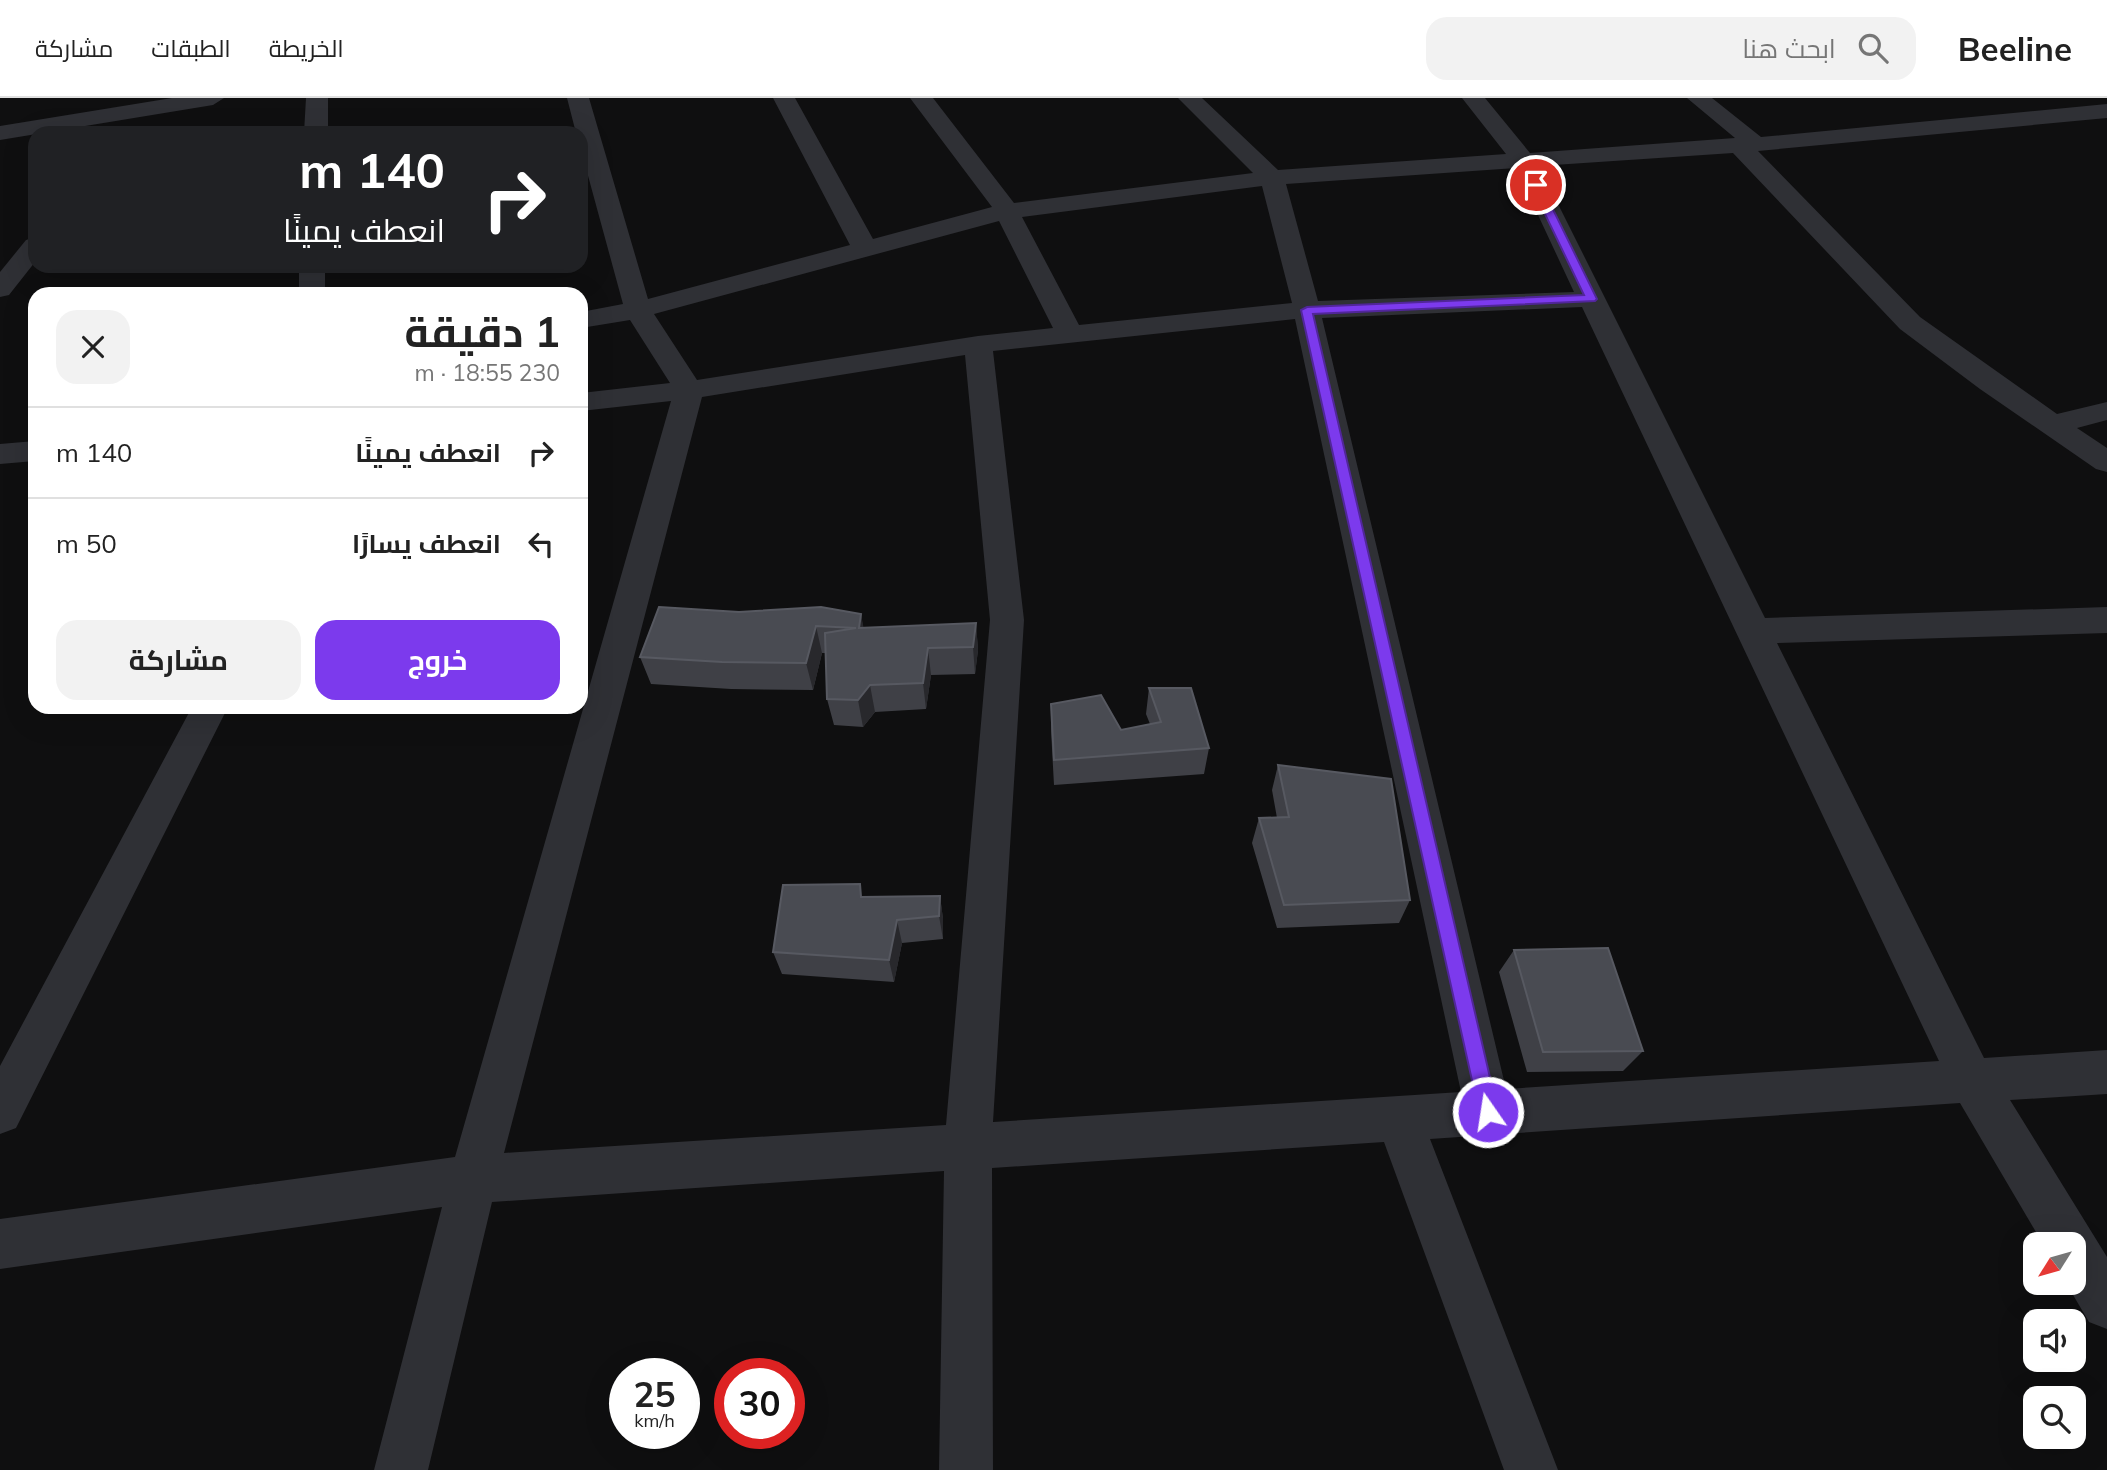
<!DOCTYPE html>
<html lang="ar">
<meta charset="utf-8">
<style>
:root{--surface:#fff;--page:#f2f2f2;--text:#222;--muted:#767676;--line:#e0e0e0;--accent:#7c3aed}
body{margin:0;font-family:Mulish,Cairo,sans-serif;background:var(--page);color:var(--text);direction:rtl;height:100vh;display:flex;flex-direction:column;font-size:26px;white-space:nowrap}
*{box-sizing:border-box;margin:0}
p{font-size:23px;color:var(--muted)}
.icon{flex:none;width:38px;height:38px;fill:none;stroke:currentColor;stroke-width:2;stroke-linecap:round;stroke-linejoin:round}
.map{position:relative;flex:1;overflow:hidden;direction:ltr}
.side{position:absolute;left:28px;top:189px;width:560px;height:427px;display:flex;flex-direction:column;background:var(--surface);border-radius:21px;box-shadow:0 7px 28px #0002;direction:rtl}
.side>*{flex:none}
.guide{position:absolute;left:28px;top:28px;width:560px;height:147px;border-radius:21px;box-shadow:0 7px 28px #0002;direction:rtl;background:#202124;color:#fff;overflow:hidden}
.needle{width:46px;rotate:233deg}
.controls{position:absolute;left:2023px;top:1134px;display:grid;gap:14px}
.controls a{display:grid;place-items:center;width:63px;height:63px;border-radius:14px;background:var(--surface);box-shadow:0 7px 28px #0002;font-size:35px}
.speed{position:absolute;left:609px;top:1260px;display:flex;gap:14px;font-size:35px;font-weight:700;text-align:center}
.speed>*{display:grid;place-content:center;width:91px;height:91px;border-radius:50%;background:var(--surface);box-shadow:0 7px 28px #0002;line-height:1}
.speed small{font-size:18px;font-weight:400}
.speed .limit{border:10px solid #d22;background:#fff;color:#111}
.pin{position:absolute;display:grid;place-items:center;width:60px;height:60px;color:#fff;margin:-30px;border:4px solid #fff;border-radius:50%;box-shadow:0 2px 7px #0007}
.me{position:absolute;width:77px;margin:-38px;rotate:347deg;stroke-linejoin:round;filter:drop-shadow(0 0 5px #0008)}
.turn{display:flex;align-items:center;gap:24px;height:147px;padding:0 28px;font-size:32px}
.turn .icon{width:91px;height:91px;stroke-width:2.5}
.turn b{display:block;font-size:49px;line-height:60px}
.round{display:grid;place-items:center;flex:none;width:74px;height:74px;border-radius:21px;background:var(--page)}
.summary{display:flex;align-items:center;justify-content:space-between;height:119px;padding:0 28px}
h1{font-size:42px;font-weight:700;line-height:52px}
.primary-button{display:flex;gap:14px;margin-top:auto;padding:14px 28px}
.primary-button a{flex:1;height:80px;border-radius:21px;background:var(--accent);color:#fff;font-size:28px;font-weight:700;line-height:80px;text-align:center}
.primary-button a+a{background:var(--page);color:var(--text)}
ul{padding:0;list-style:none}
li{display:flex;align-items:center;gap:21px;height:91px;padding:0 28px;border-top:2px solid var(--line)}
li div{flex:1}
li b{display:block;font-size:26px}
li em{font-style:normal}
header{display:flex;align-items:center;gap:42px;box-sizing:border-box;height:98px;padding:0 35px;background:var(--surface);border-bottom:2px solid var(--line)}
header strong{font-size:33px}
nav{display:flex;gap:38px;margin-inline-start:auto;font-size:24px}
.search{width:490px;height:63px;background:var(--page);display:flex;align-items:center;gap:18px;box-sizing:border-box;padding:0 24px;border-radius:21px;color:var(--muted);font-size:26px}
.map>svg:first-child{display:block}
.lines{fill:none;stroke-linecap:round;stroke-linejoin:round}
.minor{fill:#2f3035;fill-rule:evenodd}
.wall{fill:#3f4046}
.shaded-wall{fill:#28282c}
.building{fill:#494b52;stroke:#575961;stroke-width:2}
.route{fill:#7c3aed;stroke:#51269a;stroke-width:2}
</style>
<header>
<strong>Beeline</strong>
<div class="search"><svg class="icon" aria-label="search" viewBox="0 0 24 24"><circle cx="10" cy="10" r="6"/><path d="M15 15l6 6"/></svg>ابحث هنا</div>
<nav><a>الخريطة</a><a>الطبقات</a><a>مشاركة</a></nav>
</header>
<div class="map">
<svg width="2107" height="1372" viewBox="0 0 2107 1372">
<rect width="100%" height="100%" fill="#0f0f10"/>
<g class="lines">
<path class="minor" d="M172 0H224L213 7 0 42V28Z
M306 0H328V35H304Z
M567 0H589L648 201 850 147 773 0H795L873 141 992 109 910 0H933L1014 105 1253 75 1178 0H1202L1278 72 1506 56 1462 0H1485L1530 55 1735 40 1687 0H1712L1761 39 2107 6V20L1758 53 1920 219 2057 316 2107 304V322L2077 330 2107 350V374L2096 371 1980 291 1900 231 1733 55 1539 68 1765 520 2107 509V535L1777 545 1984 960 2107 952V996L2010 1002 2107 1159V1231L2089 1224 2066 1185H2074V1146H2043L1960 1005 1430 1041 1558 1372H1504L1384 1044 992 1070 993 1372H939L944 1073 492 1104 428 1372H374L442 1109 0 1171V1121L455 1059 671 303 581 313V295L670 285 630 222 581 230V214L623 206 581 52V35H576ZM1516 70 1574 194 1318 203 1286 86ZM1262 88 1292 205 1079 227 1022 119ZM999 123 1053 230 978 238 697 282 654 216ZM1582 209 1939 963 1506 991 1322 220ZM1295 221 1461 994 993 1024 1024 522 993 253ZM965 257 990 522 946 1027 504 1055 702 299Z
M35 139V164L9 197 0 199V174L26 142Z
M299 168H325V196H299Z
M35 343V363L0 366V346Z
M192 609H228L16 1030 0 1036V968Z"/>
</g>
<path class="wall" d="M739 514 861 516 863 530 976 525 978 552 975 576 931 577 926 611 875 614 863 629 834 627 827 601 826 555H822L813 592 731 591 651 586 640 559Z
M1149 590 1209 650 1204 676 1054 687 1051 632V606L1121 632 1150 626 1146 616Z
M1278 667 1410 802 1399 825 1277 830 1252 745 1259 720H1277L1272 692Z
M940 798 943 821V841L902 845 894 884 782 876 773 854 864 799Z
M1514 852 1643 953 1623 973 1527 974 1499 874Z"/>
<path class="shaded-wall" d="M861 516 866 543 859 530Z
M976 525 978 552 975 576 973 549Z
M816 528 822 555 813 592 806 565Z
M928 550 931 577 926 611 923 585Z
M870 587 875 614 863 629 858 602Z
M940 798 943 821V841L939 818Z
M897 822 902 845 894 884 889 862Z"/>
<path class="building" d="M659 509 739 514 821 509 861 516 859 530 976 525 973 549 928 550 923 585 870 587 858 602 827 601 825 535 856 530 816 528 806 565 722 564 640 559Z
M1149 590H1191L1209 650 1054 662 1051 606 1101 597 1121 632 1161 624Z
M1278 667 1391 681 1410 802 1284 807 1259 720 1289 719Z
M860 786 861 799 940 798 939 818 897 822 889 862 773 854 783 787Z
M1608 850 1643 953 1543 954 1514 852Z"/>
<path class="route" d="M1536 84 1541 87 1597 201 1595 203 1313 216 1498 1014 1495 1021 1488 1023 1482 1021 1479 1014 1301 212 1307 209 1584 197 1531 87Z"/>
</svg>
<div class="controls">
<a><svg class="needle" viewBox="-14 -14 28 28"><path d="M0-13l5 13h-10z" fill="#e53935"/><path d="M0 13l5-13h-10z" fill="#767676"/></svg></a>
<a><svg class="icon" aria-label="sound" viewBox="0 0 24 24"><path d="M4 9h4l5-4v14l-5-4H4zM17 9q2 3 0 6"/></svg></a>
<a><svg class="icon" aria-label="search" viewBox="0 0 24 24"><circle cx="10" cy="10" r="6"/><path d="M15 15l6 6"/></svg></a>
</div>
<div class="speed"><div>25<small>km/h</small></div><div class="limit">30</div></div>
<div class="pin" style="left:1536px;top:87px;background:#d93025"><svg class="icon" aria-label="arrive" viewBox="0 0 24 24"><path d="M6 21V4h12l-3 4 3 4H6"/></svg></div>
<svg class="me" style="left:1488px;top:1014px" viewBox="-20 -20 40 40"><circle r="17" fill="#7c3aed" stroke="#fff" stroke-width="3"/><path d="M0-11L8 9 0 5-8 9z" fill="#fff"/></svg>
<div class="guide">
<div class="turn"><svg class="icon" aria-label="right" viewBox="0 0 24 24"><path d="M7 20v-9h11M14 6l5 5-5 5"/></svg><div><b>140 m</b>انعطف يمينًا</div></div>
</div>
<section class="side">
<div class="summary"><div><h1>1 دقيقة</h1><p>230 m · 18:55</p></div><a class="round"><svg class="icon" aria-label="close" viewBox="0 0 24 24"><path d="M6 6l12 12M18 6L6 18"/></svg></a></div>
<ul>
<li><svg class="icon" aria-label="right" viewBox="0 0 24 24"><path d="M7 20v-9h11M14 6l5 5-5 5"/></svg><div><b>انعطف يمينًا</b></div><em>140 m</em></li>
<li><svg class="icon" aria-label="left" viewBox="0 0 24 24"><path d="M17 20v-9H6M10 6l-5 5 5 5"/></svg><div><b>انعطف يسارًا</b></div><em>50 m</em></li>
</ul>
<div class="primary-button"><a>خروج</a><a>مشاركة</a></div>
</section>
</div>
